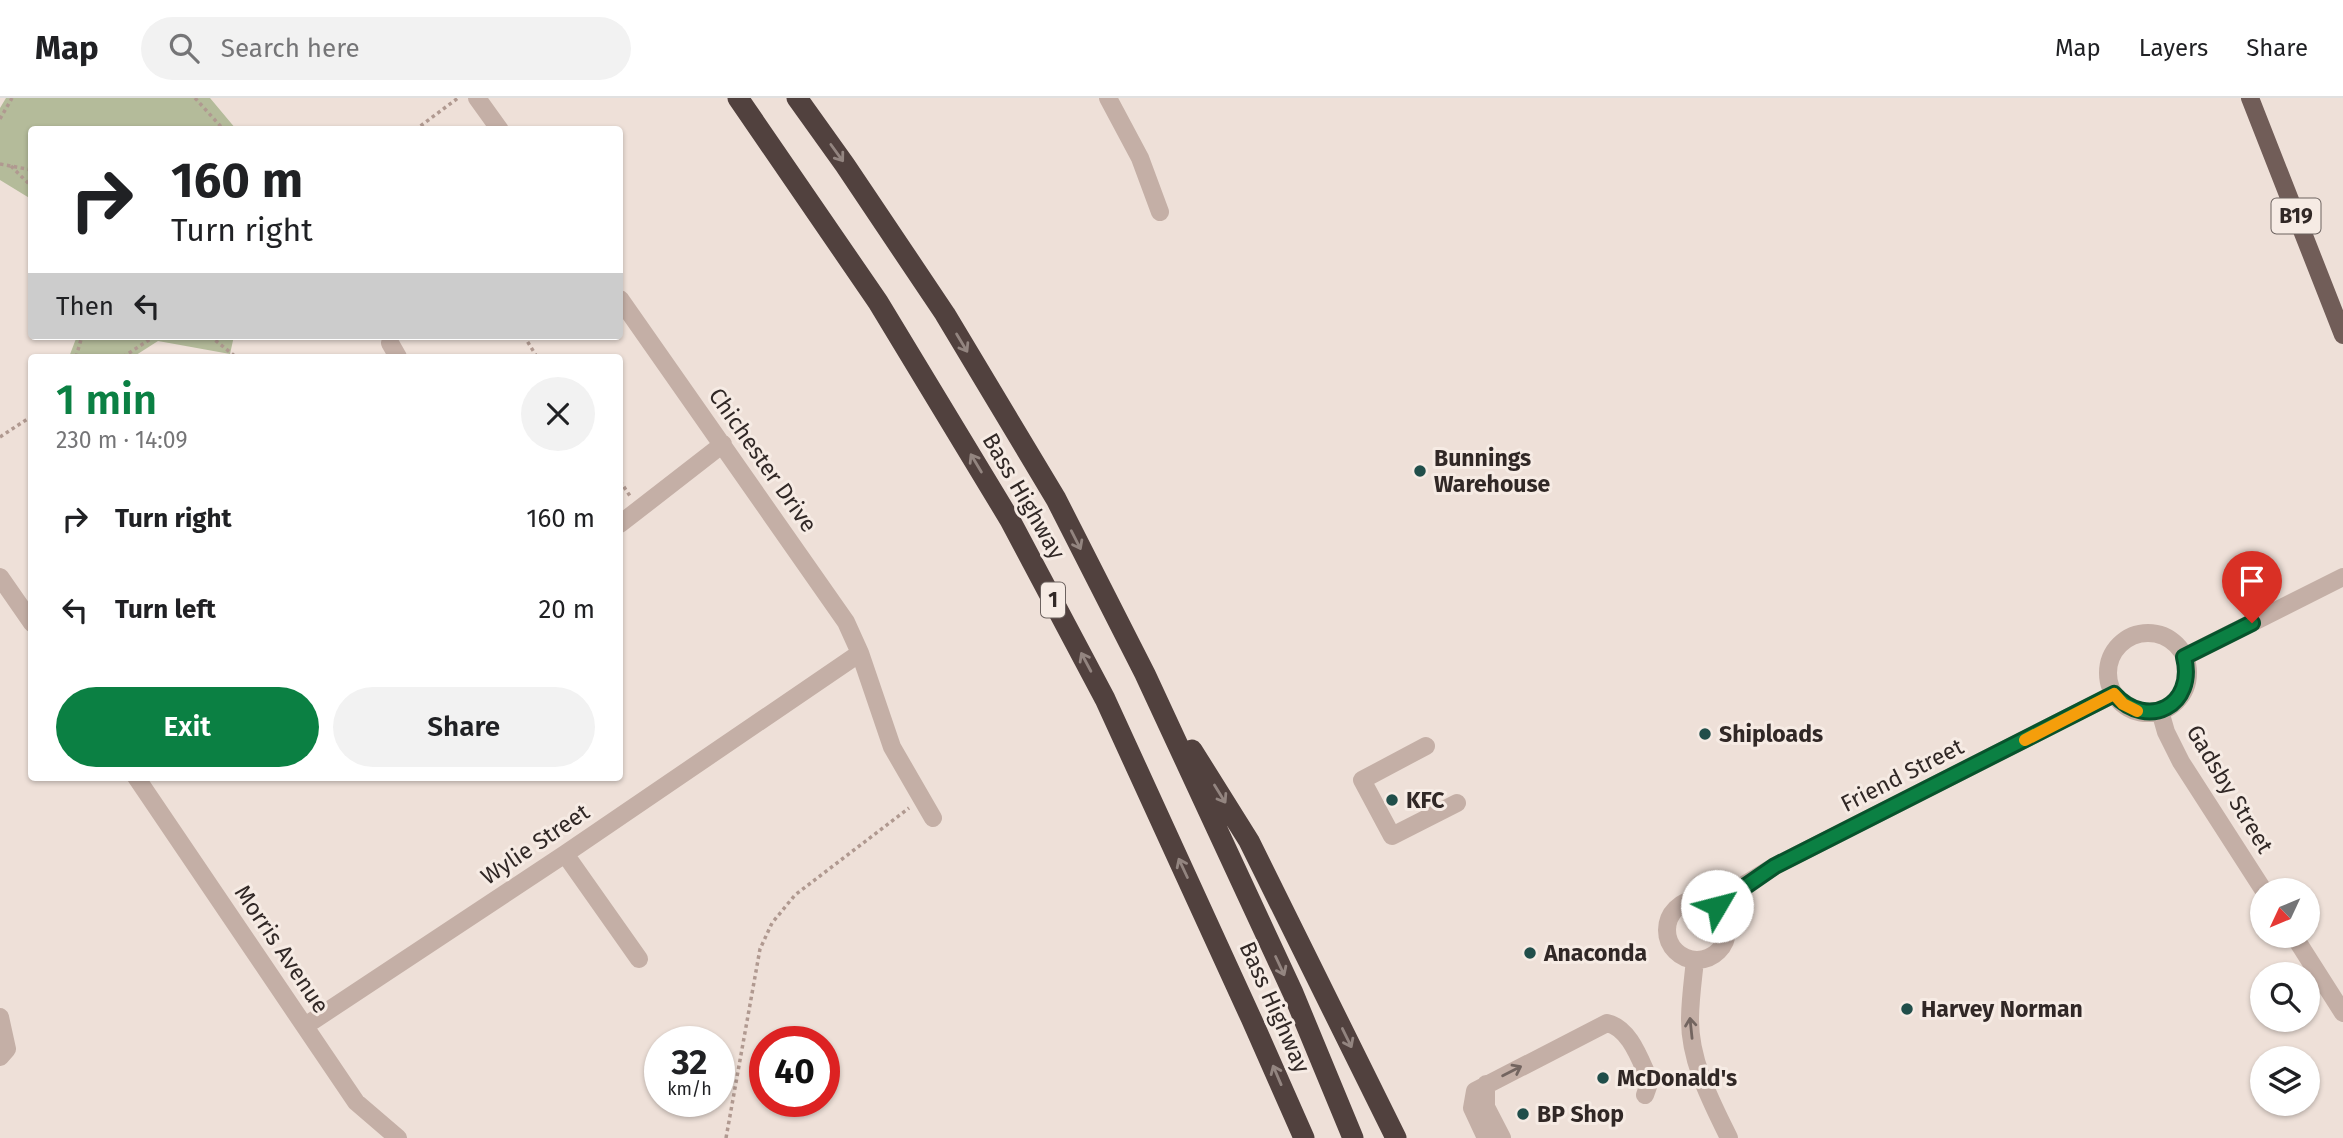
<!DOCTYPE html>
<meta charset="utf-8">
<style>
:root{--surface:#fff;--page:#f2f2f2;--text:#202124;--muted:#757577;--line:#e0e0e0;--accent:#0b8043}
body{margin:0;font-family:"Fira Sans",sans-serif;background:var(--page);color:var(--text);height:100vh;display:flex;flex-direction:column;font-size:26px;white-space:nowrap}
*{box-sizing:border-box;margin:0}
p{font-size:23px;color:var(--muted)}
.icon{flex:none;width:38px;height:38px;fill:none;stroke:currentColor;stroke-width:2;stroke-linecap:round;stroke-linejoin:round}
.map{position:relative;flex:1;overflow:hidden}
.details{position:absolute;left:28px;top:256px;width:595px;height:427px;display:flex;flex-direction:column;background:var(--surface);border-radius:7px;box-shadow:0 2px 5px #0004}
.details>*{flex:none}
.top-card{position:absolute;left:28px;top:28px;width:595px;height:214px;border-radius:7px;box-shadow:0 2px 5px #0004;background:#fff;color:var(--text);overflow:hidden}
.needle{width:46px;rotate:226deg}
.controls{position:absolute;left:2250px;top:780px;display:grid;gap:14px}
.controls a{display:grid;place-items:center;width:70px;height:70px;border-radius:50%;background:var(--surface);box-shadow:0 2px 5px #0004;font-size:35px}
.speed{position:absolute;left:644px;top:928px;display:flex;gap:14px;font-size:35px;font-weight:700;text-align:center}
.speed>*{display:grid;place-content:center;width:91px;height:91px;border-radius:50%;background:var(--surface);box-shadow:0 2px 5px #0004;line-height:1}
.speed small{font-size:18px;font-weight:400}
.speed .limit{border:10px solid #d22;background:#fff;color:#111}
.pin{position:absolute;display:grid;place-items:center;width:60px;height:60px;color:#fff;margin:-72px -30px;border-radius:50% 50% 50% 0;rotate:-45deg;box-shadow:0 0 7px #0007}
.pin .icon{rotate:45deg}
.me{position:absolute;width:77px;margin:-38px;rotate:53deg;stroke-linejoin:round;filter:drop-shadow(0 0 5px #0008)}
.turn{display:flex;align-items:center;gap:24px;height:147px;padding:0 28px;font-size:32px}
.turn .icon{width:91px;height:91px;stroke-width:2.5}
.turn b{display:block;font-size:49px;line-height:60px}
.then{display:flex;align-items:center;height:66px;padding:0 28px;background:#0003;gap:14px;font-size:26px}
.round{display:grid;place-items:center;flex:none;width:74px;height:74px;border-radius:37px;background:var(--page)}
.overview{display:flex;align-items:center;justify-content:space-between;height:119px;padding:0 28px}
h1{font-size:42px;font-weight:600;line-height:52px;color:var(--accent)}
.primary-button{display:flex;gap:14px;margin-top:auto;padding:14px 28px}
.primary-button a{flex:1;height:80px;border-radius:42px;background:var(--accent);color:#fff;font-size:28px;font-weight:600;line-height:80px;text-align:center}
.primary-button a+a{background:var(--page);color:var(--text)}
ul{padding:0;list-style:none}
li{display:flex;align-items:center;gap:21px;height:91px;padding:0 28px}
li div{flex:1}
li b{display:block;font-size:26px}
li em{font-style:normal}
header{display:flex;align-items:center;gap:42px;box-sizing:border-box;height:98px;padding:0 35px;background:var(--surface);border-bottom:2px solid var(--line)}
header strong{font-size:33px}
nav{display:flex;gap:38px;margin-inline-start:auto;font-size:24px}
.search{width:490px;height:63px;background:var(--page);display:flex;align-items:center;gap:18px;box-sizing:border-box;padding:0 24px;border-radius:38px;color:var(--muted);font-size:26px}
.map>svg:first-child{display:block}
.green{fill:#b4bb9a}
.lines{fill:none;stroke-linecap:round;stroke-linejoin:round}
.path{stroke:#b09990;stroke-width:3.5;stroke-dasharray:3.5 3.5;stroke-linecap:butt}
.minor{stroke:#c4afa6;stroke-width:18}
.major{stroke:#715d58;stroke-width:18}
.highway{stroke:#51413e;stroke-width:21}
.oneway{stroke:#938580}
.oneway2{stroke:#736560}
.route-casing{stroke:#07532c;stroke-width:18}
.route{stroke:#0b8043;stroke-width:12}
.slow{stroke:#f59e0b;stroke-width:12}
.poi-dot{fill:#204e4a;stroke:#f6ebe4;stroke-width:2.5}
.labels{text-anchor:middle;stroke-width:6;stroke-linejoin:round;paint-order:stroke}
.shield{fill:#f6ebe4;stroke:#6c625f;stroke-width:2}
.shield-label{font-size:21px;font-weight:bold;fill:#312826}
.poi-label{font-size:23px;font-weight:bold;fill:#312826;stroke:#f6ebe4;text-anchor:start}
.street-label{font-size:23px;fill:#312826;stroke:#f6ebe4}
</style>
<header>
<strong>Map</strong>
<div class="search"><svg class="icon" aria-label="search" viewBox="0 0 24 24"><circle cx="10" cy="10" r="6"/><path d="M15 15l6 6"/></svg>Search here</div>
<nav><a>Map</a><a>Layers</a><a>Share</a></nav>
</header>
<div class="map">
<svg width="2343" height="1040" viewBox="0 0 2343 1040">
<rect width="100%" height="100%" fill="#eee0d8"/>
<path class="green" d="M6 0H210L236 31 32 32 31 101 0 82V10Z
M77 238H234L230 256 158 243 133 259H69Z"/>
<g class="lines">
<path class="path" d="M195 0 224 32
M0 21 12 0
M415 32 458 0
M0 66 32 72
M11 68 32 89
M210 238 236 259
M524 238 537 259
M76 259 82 238
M123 259 155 238H168
M0 339 32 318
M620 383 630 398
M726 1040 760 851 772 825 795 797 909 710"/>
<path class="minor" d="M477 0 500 32
M1108 0 1140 60 1160 114
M620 201 846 524 860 555 892 649 933 720
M390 245 398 259
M620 426 723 346
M0 479 32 525
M2108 575a40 40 0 1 1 80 0a40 40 0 1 1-80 0Z
M2184 559 2343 479
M2160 613 2166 634 2181 664 2264 793
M1426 648 1362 682 1392 738 1457 705
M136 679 356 1004 398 1040
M565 756 639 861
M1667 832a30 30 0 1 1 60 0a30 30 0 1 1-60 0Z
M1717 808 1739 790 1775 768 2114 596
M2294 838 2343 915
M1695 862C1693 882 1690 902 1690 922 1690 964 1711 1003 1729 1040
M0 919 7 951 0 959
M305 928 565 756 860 555
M1486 986V1009L1502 1040
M1486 1040 1472 1010 1475 993 1607 925C1630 930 1640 962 1650 983L1645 997"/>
<path class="major" d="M2250 0 2343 237"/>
<path class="highway" d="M738 0 878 204 1010 422 1105 601 1251 920 1304 1040
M797 0 845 67 945 216 1056 401 1145 576 1293 895 1353 1040
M1192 652 1249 743 1396 1040"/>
</g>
<defs><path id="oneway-shaft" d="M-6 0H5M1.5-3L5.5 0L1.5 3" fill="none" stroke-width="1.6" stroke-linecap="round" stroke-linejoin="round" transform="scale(1.75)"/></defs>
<g class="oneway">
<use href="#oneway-shaft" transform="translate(837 55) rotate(54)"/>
<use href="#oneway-shaft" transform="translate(962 245) rotate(59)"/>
<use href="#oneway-shaft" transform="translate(976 365) rotate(-121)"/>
<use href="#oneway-shaft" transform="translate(1076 442) rotate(63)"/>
<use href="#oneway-shaft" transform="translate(1086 564) rotate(-118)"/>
<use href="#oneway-shaft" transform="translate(1220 696) rotate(58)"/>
<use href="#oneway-shaft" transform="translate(1183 770) rotate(-115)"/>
<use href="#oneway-shaft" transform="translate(1280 868) rotate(65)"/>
<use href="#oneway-shaft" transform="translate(1347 940) rotate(64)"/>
<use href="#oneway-shaft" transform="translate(1277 977) rotate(-113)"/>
</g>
<g class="oneway2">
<use href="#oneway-shaft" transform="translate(1691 930) rotate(-96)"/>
<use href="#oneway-shaft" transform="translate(1512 973) rotate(-27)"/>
</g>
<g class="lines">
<defs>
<path id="route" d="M1717 808 1775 768 2114 596C2148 633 2196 607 2184 559L2252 525"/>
</defs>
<use href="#route" class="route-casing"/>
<use href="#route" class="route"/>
<path class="slow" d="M2025 642 2114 596 2123 606 2137 613"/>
</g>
<g class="poi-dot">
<circle cx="1420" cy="373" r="7"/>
<circle cx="1705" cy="636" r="7"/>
<circle cx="1392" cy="702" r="7"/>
<circle cx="1530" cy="855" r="7"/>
<circle cx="1907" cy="911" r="7"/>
<circle cx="1603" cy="980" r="7"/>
<circle cx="1523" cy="1016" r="7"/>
</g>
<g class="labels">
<g class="shield">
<rect x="2271.5" y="100.5" width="49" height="35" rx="5"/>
<rect x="1041" y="484.5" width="24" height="35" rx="5"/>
</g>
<g class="shield-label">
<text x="2296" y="125">B19</text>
<text x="1053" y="509">1</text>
</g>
<g class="poi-label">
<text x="1434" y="368">Bunnings<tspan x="1434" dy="26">Warehouse</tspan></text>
<text x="1719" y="644">Shiploads</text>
<text x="1406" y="710">KFC</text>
<text x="1544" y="863">Anaconda</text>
<text x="1921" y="919">Harvey Norman</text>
<text x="1617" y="988">McDonald's</text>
<text x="1537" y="1024">BP Shop</text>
</g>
<g class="street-label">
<text transform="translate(763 362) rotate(55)" y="8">Chichester Drive</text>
<text transform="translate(1024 398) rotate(60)" y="8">Bass Highway</text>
<text transform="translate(1902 677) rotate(-27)" y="8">Friend Street</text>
<text transform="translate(2230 691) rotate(59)" y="8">Gadsby Street</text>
<text transform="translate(535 746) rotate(-34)" y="8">Wylie Street</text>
<text transform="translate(282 851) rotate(56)" y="8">Morris Avenue</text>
<text transform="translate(1275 909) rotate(66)" y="8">Bass Highway</text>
</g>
</g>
</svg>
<div class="controls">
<a><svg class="needle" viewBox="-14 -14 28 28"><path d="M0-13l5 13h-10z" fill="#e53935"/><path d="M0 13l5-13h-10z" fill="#757577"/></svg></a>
<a><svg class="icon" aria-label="search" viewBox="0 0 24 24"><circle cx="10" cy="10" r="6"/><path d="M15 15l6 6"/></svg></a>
<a><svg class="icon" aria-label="layers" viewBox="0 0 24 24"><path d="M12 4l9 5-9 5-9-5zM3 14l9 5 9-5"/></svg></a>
</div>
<div class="speed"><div>32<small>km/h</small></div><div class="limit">40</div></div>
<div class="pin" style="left:2252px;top:525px;background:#d93025"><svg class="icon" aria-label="arrive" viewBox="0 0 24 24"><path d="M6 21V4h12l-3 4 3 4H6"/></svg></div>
<svg class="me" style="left:1717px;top:808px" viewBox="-20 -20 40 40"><circle r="19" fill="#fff"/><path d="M0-13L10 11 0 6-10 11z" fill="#0b8043"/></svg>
<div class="top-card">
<div class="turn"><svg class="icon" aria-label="right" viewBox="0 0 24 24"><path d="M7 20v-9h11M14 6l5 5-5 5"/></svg><div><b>160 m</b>Turn right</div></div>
<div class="then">Then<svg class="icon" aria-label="left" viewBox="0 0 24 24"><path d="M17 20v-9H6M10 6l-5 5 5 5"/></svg></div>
</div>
<section class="details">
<div class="overview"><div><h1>1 min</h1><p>230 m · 14:09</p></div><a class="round"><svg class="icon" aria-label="close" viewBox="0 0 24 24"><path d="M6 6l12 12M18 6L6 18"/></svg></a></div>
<ul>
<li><svg class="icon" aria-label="right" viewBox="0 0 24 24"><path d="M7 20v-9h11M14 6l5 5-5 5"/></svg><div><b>Turn right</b></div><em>160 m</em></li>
<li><svg class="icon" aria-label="left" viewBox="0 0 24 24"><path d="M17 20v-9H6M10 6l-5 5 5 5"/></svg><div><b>Turn left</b></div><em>20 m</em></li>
</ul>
<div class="primary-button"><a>Exit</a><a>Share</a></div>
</section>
</div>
